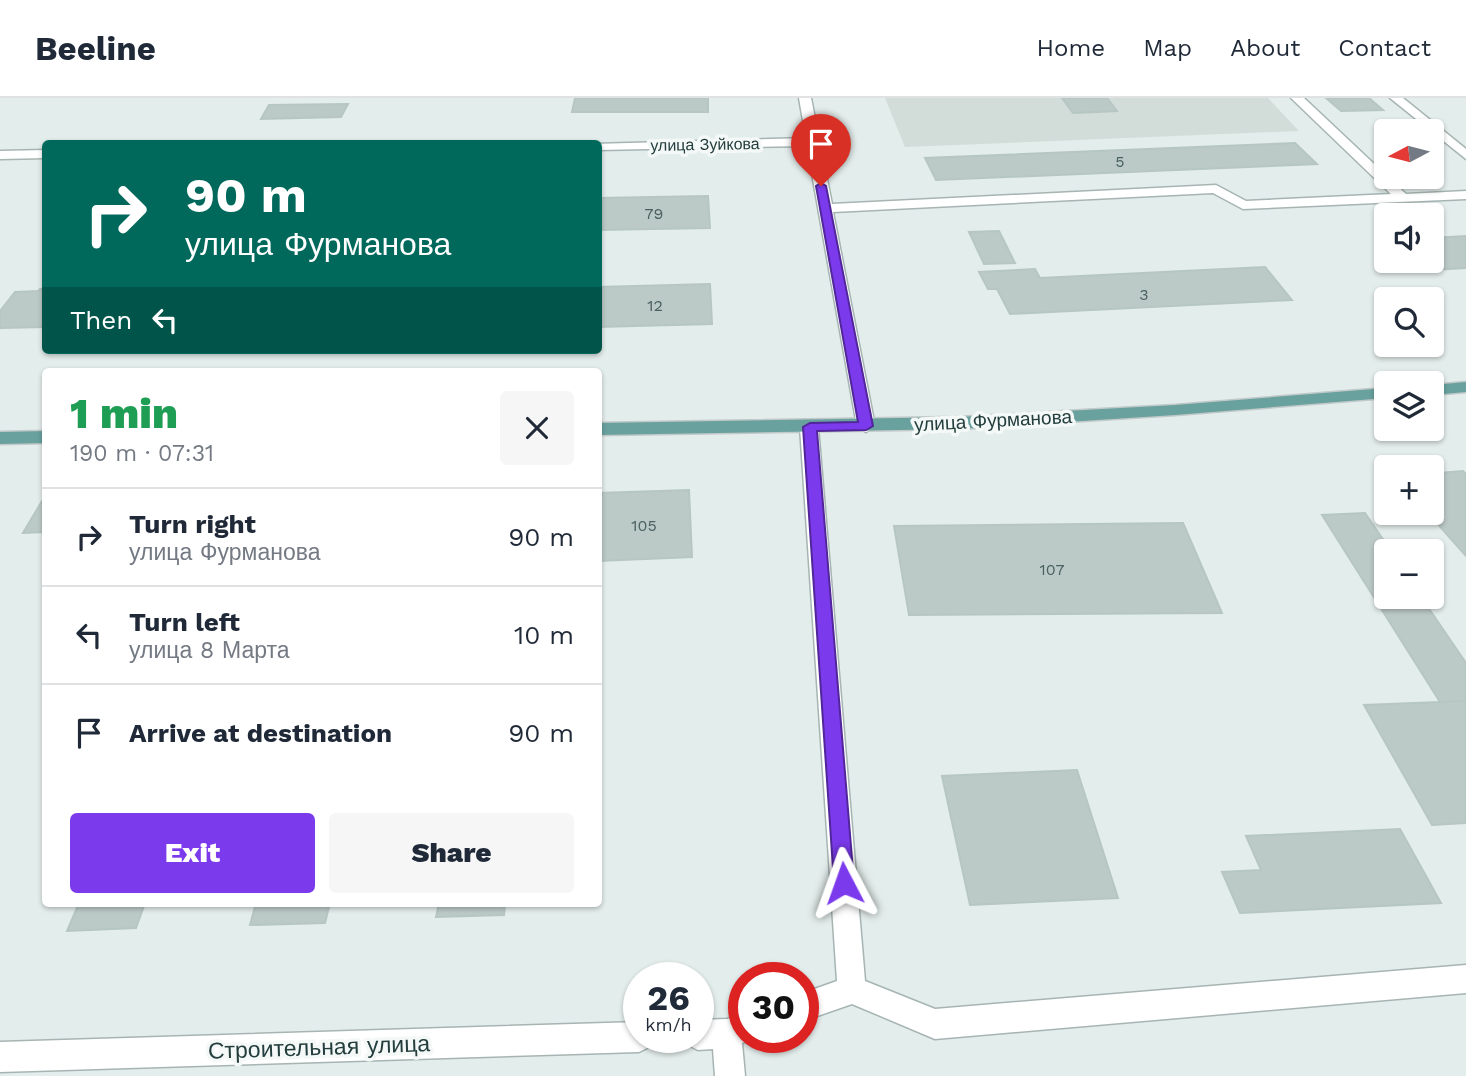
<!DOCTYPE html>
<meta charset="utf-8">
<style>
:root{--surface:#fff;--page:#f6f6f7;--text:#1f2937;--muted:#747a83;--line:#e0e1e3;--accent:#7c3aed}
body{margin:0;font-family:"Work Sans",sans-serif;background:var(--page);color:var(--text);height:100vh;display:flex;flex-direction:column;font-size:26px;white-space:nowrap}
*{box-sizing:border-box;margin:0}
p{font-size:23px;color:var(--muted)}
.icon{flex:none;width:38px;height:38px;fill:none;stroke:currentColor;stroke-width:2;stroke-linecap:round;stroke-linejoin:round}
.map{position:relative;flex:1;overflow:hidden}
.drawer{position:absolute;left:42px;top:270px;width:560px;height:539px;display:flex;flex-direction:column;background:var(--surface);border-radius:7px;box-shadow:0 2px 5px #0004}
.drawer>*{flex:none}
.top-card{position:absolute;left:42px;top:42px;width:560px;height:214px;border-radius:7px;box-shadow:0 2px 5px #0004;background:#00695c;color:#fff;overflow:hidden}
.needle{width:46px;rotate:263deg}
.tools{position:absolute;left:1374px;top:21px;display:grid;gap:14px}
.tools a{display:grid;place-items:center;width:70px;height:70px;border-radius:7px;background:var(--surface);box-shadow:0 2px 5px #0004;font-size:35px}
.speed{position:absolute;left:623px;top:864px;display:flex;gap:14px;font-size:35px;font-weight:700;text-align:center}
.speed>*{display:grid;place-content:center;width:91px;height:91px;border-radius:50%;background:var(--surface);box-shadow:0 2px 5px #0004;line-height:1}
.speed small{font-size:18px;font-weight:400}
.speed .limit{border:10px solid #d22;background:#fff;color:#111}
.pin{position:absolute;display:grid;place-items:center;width:60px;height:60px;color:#fff;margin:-72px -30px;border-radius:50% 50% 50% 0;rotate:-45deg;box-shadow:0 0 7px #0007}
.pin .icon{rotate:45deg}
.me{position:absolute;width:77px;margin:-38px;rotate:356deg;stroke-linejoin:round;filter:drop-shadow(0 0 5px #0008)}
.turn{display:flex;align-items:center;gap:24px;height:147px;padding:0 28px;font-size:32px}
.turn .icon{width:91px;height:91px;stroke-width:2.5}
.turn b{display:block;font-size:49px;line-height:60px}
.then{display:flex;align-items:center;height:66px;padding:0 28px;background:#0003;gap:14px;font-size:26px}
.round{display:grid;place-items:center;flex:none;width:74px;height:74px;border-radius:7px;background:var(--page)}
.summary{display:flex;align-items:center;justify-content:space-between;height:119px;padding:0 28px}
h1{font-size:42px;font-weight:800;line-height:52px;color:#1e9e55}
.cta{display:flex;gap:14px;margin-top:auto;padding:14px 28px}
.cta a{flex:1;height:80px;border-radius:7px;background:var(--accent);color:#fff;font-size:28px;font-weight:800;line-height:80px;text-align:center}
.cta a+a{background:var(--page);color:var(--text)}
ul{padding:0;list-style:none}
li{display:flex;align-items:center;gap:21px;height:98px;padding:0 28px;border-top:2px solid var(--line)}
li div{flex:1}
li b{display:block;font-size:26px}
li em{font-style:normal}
header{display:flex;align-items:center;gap:42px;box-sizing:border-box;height:98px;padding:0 35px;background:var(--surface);border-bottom:2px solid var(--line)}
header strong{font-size:33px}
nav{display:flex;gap:38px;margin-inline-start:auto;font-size:24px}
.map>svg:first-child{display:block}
.built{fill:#d2ddda}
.building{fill:#bccac7;stroke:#b6c6c3;stroke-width:2}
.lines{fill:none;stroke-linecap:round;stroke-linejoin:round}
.minor-casing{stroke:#a6b5b3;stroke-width:3}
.major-casing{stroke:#c1c9c9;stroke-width:3}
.minor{fill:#fff;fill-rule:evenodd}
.major{fill:#69a19f;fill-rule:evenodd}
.route{fill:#7c3aed;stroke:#51269a;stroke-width:2}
.labels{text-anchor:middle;stroke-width:7;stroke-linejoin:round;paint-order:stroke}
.far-street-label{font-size:16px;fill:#233e3d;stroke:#f4f9f8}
.number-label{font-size:16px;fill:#496160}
.street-label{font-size:19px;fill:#233e3d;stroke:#f4f9f8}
.near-street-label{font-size:23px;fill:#233e3d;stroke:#f4f9f8}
</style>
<header>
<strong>Beeline</strong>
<nav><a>Home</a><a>Map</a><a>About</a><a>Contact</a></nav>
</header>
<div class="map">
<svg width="1466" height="978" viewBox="0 0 1466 978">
<rect width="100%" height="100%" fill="#e3edeb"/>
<path class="built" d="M885 0H1268L1299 33 905 49Z"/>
<path class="building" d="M575 0H708V14H572Z
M1062 0H1107L1117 13 1073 15Z
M1326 0H1369L1383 12 1341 13Z
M348 6 341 19 261 21 269 7Z
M1295 45 1317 66 936 82 925 60Z
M708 98 710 130 598 132V100Z
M999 133 1015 165 984 166 969 134Z
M1466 138V170L1414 173 1403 163H1432V140Z
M1265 169 1292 202 1010 216 997 191H988L979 174 1035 171 1040 180Z
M710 186 712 226 598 229V189Z
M40 191H46V229L0 230V213L15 194 38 193Z
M1431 368 1438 375 1463 373 1466 376V458L1428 415H1432V369H1416Z
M689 392 692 459 598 463V395Z
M42 403H46V434L23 435Z
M1365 415 1391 453H1386V499H1421L1466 565V603L1440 604 1322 417Z
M1183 425 1222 515 909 517 894 428Z
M1466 603V725L1432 727 1364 607Z
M1077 672 1118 800 970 807 942 678Z
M1400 731 1441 805 1240 815 1222 774 1261 772 1246 738Z
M79 805H145L136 830 67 833Z
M256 805H330L325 825 250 827Z
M439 805H505L504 817 436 819Z"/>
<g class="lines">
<defs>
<path id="minor" d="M799 0H811L832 106 1216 87 1246 103 1391 96 1291 0H1304L1406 96 1466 93V101L1243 111 1213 95 833 114 875 328 866 334 857 328 807 48 598 52V46H593L806 40Z
M1390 0H1403L1466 51V61Z
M46 52V60L0 61V53Z
M809 323 818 329 865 883 935 911 1466 867V895L935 941 852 906 803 923V895L837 883 800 329Z
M744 915V940H755L742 945 745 978H715L713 951 698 952 688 947 684 940H698V922L727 921Z
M639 924V940H653L649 949 639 954 0 974V944Z"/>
<path id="major" d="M1466 284V294L1432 297V287Z
M1386 290V300L1175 317 959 331 598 337V325L959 319 1175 307Z
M46 333V345L0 346V334Z"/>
</defs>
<use href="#minor" class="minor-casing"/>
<use href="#major" class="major-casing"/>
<use href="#minor" class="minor"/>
<use href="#major" class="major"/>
</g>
<path class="route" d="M821 85 826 88 873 328 866 332 817 333 854 785 851 791 844 794 837 791 834 785 803 329 810 325 858 324 816 88Z"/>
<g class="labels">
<g class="far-street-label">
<text transform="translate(705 46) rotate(-1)" y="6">улица Зуйкова</text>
</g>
<g class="number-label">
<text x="1120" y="69">5</text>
<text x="654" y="121">79</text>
<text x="1144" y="202">3</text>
<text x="655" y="213">12</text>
<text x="644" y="433">105</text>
<text x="1052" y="477">107</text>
</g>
<g class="street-label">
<text transform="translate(993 322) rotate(-3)" y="7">улица Фурманова</text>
</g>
<g class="near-street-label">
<text transform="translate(319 949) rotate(-2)" y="8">Строительная улица</text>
</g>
</g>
</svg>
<div class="tools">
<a><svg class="needle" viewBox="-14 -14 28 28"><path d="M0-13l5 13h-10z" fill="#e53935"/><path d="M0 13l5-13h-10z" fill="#747a83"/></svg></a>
<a><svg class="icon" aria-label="sound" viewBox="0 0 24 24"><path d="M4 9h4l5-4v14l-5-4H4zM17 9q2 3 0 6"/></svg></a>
<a><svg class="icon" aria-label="search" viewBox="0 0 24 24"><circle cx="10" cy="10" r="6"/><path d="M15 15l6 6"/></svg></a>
<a><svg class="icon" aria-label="layers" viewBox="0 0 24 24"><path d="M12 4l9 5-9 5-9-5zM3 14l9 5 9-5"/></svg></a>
<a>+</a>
<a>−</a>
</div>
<div class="speed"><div>26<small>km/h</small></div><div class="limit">30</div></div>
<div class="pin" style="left:821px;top:88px;background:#d93025"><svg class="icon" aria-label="arrive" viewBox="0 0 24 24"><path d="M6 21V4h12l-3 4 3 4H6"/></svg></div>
<svg class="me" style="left:844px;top:785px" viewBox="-20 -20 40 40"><path d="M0-17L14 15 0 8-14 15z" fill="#7c3aed" stroke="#fff" stroke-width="4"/></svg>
<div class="top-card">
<div class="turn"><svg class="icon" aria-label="right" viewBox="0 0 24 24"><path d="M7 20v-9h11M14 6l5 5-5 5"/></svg><div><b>90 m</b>улица Фурманова</div></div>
<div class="then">Then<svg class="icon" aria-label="left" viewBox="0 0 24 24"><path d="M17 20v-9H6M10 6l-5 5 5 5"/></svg></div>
</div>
<section class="drawer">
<div class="summary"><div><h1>1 min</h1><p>190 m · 07:31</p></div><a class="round"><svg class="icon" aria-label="close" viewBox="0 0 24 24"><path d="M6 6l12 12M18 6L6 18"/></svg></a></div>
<ul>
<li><svg class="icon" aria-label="right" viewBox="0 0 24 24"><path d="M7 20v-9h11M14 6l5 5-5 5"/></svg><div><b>Turn right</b><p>улица Фурманова</p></div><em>90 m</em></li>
<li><svg class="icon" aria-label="left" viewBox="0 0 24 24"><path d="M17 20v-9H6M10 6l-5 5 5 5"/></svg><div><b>Turn left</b><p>улица 8 Марта</p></div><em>10 m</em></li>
<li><svg class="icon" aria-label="arrive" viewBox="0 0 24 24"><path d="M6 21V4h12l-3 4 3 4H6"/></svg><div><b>Arrive at destination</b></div><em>90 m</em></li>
</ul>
<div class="cta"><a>Exit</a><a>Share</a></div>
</section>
</div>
